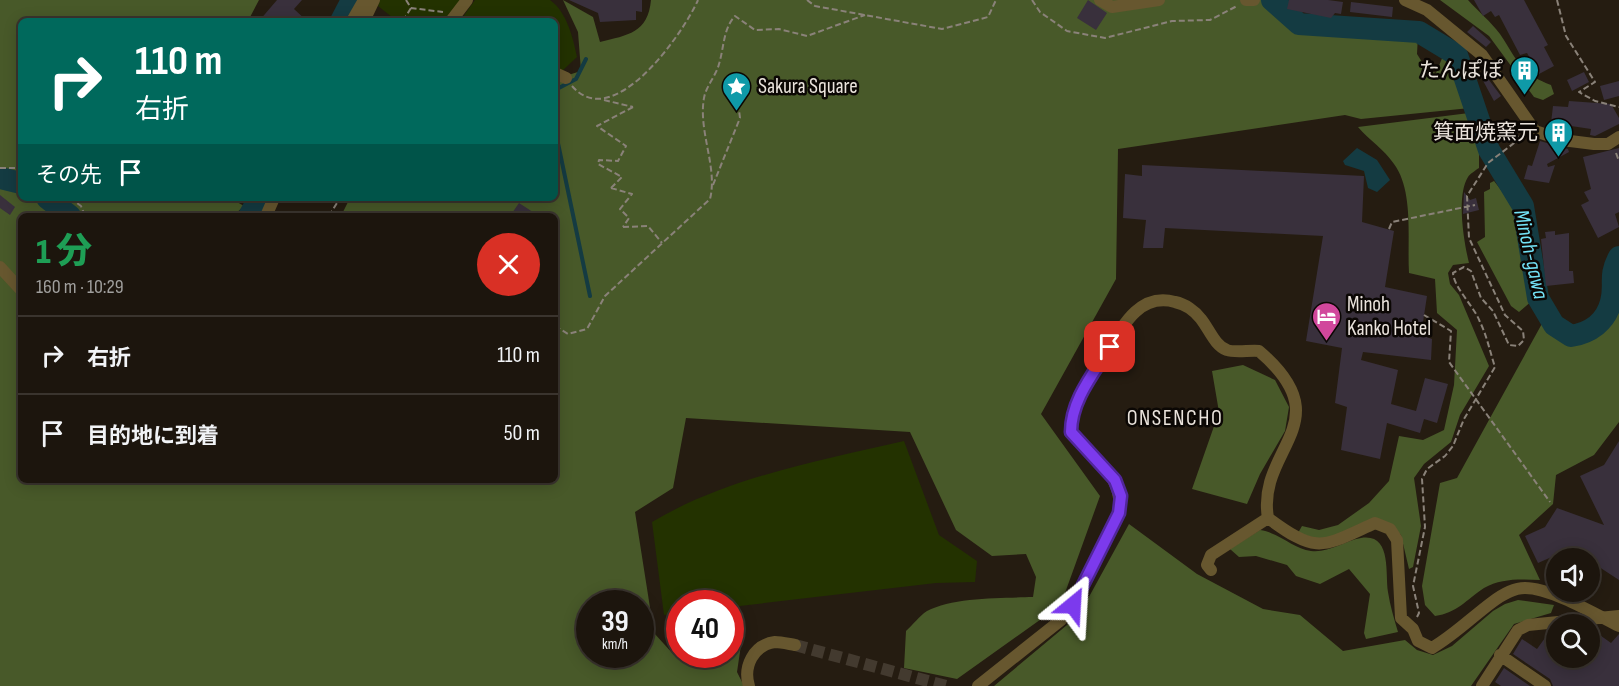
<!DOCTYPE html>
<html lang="ja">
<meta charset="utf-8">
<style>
:root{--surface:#1c150d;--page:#29221b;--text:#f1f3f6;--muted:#a09f9d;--line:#3a342e}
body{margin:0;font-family:"Sofia Sans Condensed","Noto Sans JP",sans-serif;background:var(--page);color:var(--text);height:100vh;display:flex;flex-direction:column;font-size:22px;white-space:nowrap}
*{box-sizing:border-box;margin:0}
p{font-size:20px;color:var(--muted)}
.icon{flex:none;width:33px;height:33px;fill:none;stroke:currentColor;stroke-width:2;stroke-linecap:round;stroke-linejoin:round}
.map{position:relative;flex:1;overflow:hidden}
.sheet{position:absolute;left:18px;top:213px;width:540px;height:270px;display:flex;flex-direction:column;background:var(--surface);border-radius:9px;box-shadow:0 3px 15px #0003,0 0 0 2px var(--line)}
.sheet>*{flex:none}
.hud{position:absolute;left:18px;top:18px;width:540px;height:183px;border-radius:9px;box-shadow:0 3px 15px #0003,0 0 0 2px var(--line);background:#00695c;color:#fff;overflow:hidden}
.buttons{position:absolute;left:1546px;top:548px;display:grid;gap:12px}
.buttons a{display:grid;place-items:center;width:54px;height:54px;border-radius:50%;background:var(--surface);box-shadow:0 3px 15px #0003,0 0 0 2px var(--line);font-size:30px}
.speed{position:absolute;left:576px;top:590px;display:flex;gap:12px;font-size:30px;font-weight:700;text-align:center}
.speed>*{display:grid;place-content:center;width:78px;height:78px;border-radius:50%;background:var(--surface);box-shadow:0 3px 15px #0003,0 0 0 2px var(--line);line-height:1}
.speed small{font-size:15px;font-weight:400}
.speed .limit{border:9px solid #d22;background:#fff;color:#111}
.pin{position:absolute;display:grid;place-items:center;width:51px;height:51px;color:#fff;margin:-26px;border-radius:12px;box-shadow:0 3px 9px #0006}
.me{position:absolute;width:66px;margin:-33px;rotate:27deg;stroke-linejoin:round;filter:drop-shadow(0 0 4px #0008)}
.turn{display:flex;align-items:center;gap:21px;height:126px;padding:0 18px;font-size:27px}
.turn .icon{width:78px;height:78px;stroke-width:2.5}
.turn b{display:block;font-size:42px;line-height:51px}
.then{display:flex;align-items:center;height:57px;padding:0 18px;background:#0003;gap:12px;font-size:22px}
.round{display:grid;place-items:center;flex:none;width:63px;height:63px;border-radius:32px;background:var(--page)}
.headline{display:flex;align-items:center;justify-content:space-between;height:102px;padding:0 18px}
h1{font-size:36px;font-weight:800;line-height:45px;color:#1e9e55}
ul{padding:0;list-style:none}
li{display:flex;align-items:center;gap:18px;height:78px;padding:0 18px;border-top:2px solid var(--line)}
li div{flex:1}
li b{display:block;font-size:22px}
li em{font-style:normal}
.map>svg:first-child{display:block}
.green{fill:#233200}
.forest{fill:#485929;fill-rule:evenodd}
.water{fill:#143b42}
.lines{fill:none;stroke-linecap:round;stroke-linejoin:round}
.stream{stroke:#143b42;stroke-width:4}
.river{stroke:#143b42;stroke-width:22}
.building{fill:#39303c}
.minor-tunnel{stroke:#433a2f;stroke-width:12;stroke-dasharray:12 6;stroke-linecap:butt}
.path{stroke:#8a8279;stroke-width:2;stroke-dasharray:6 3;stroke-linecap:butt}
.minor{stroke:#67572f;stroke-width:12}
.route-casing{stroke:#51269a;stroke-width:15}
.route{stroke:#7c3aed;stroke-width:10}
.labels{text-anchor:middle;stroke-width:5;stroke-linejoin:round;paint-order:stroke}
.poi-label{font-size:21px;fill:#eae3dc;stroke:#0b0704;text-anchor:end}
.water-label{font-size:22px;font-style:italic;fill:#73e2f6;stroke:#0b0704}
.neighbourhood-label{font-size:22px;letter-spacing:1.5px;fill:#eae3dc;stroke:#0b0704}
</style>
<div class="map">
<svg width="1619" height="686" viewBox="0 0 1619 686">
<rect width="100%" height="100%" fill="#251c11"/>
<path class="green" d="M380 0H461L444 21H397L378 6Z
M475 0H550C567 12 573 38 577 57L561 72 555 70V21H460Z
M904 441 939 535 977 561 975 582 936 583 731 607 730 603H680L679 613 664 615 652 522C728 477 818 461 904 441Z"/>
<path class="forest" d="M0 0H259L248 21H21V198H230L244 206 233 216H21V480H555V216H341L350 198H555V74L565 76 581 71 578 32 563 0 593 17 600 42C628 35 648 33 651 0H1265L1298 30 1418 35 1417 54 1427 70 1436 73 1445 51 1456 58 1470 108 1361 119 1345 115 1118 149 1116 279 1041 414 1100 496 1065 593 1044 617 957 679 904 668 906 631C913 625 919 616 927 611 953 597 1003 598 1033 597L1036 577 1026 554 992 556 956 530 910 432 686 418 673 488 635 512 654 633 674 655 679 652 730 654 731 623 741 645 737 672 744 686H0ZM590 603H640V654H590Z
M1440 0H1468C1478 11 1491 22 1500 34 1517 59 1519 73 1551 85L1554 94 1543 100 1534 97 1489 36Z
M1469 113 1479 143V168C1476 170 1470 174 1468 177 1456 196 1464 243 1469 263L1453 265 1448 273 1450 284 1459 295 1489 366 1460 415 1451 442 1424 464 1414 478 1421 526 1413 567 1409 569 1401 535 1388 523 1325 541 1298 533 1302 526 1319 530 1338 525 1369 503 1389 481 1399 436 1423 440 1444 430 1454 385 1457 330 1437 313 1435 279 1409 273C1407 240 1414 191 1394 164 1384 149 1369 140 1358 127Z
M1494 181 1516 209 1534 299 1519 312 1511 306 1477 242 1485 237 1484 192 1490 189V183Z
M1619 268V422L1594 455 1556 475 1553 504 1519 535 1540 580C1521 579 1501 578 1484 588 1466 600 1457 613 1435 616L1425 605 1422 586 1440 483 1457 478 1544 320 1550 329 1571 340C1591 336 1607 327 1614 306 1618 294 1614 280 1619 268Z
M1243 365 1275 380 1289 407 1285 431 1260 474 1247 504 1192 489 1219 412 1212 371Z
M1129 524 1197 574 1263 609 1300 615 1343 651 1405 640 1417 650 1433 655 1452 646 1493 611 1505 604 1518 600 1554 605 1551 613 1514 624 1471 686H994L1079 615Z
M1260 530C1280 533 1294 549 1311 551 1329 553 1344 541 1361 538 1392 533 1385 573 1388 592 1390 605 1394 619 1398 632L1366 639 1364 633 1370 594 1349 569 1320 584 1296 576 1287 565 1256 556 1239 557 1230 549Z"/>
<path class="water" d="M1357 148 1377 160 1390 180 1377 192 1368 188 1364 171 1345 165 1343 161Z"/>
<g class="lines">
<path class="stream" d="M555 90 576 79 586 59
M555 129 590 296"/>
<path class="river" d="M1272 0 1299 24 1419 32 1457 55 1489 150 1523 206 1538 298 1554 325 1571 336C1590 333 1606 322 1611 302 1616 284 1608 277 1619 257
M341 21 352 0
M0 178 21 183
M47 198 70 216
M249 216 259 198"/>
</g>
<path class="building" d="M277 0H302L294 9 307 21H259Z
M569 0H642V12L636 11V20L600 22 598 13Z
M1088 0 1107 13 1096 30 1077 18Z
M1289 0H1328L1343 2 1341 14 1335 13 1331 18 1287 9Z
M1474 0H1524L1548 45 1544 47 1554 66 1539 74 1527 53 1520 55 1499 15 1495 17 1491 11 1483 16Z
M1351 2 1393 7 1392 17 1350 12Z
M1473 26 1491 42 1486 47 1467 32Z
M1483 72 1501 96 1494 101 1481 77Z
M1584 72 1589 82 1572 91 1567 80Z
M1619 81V96L1604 100 1600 86Z
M1569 101 1611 104 1619 118V124L1595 136 1590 135 1591 129 1551 123 1553 106 1568 107Z
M1497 123 1510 127 1512 140 1500 141Z
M1540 141 1568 149 1569 152 1547 164 1548 167 1555 165 1549 183 1524 179 1528 165 1532 166Z
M1619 148V212L1615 214 1619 227 1598 238 1581 205 1589 201 1584 192 1591 189 1583 157Z
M1142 165 1364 176 1362 222 1394 231 1385 287 1427 296 1421 335 1432 339 1431 360 1363 352 1361 360 1398 370 1391 404 1416 411 1425 378 1448 384 1437 423 1424 419 1420 433 1387 423 1380 459 1341 450 1347 407 1335 403 1342 348 1306 341 1323 236 1165 228 1163 248H1143L1146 220 1123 218 1125 174 1142 176Z
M1464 192 1470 200 1476 198 1479 210 1463 214Z
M0 195 15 207 10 215 0 208Z
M519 203 539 216H510Z
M1555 231V235L1569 233V271H1573L1574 283 1546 286 1541 239 1546 238 1545 232Z
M1619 441V580L1590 561V558H1585L1570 549 1538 563 1525 536 1545 527 1557 508 1604 525 1580 476 1604 465Z
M1590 628 1611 643 1619 634V686H1553L1550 679 1513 654 1522 639 1537 649 1550 631H1553L1557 634V657H1590Z
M1504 668 1530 686H1501L1495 682Z"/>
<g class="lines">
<path class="minor-tunnel" d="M795 645 946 686"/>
<path class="path" d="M406 0 411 8 443 12
M807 0 815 6 942 29 988 17 996 0
M1032 0 1040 12 1067 31 1105 38 1172 21 1210 20 1237 6
M1557 0 1566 36 1595 82 1579 92 1595 101 1619 107
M403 21 411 8
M572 86C613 134 683 34 698 0
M604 100 633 107
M1616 153 1619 161
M0 168H21
M713 185 740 118 739 110
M611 188 622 177 598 164 599 160 618 161 626 146 597 126 633 107
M611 188 632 194 620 209 629 218 623 227
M70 198 81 206 85 216
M329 216 340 198
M623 227 648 226 662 243
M1389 229 1392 222 1475 205
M1424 315 1451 331 1449 362 1550 502
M555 326 568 334 587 329 605 296 710 199C718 168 698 131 704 98 706 86 716 76 719 64 724 48 723 29 735 16L755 30 779 29 807 36 865 15
M1417 617 1419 613 1413 586 1425 527 1422 479 1427 469 1445 456 1453 446 1464 419 1495 367C1490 352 1487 336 1480 322 1474 306 1454 288 1453 273L1464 267 1471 271 1481 298 1493 311 1509 345 1518 346 1524 340 1523 331 1505 315 1469 238 1467 196 1488 163 1518 140 1517 132 1521 129"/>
<path class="minor" d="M1100 0 1112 7 1159 0
M1246 0H1254
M1405 0 1427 10 1482 55 1535 131 1562 140 1594 144H1608L1619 137
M352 21 364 0
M364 21 374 0
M451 21 467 0
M555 73 566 78
M266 216 274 198
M0 267 21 290
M1211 570 1207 565 1211 555 1268 518
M1500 655 1545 686
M749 686C743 667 753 645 775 642 781 642 789 644 795 645
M978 686 1061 620 1073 605 1119 513C1124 474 1093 461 1071 432 1071 403 1091 378 1106 354 1122 327 1139 292 1175 302 1185 304 1195 311 1201 319 1209 329 1215 346 1227 350 1235 353 1250 350 1259 351 1343 423 1256 448 1268 518 1318 555 1322 547 1375 523L1390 529 1397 540 1401 618 1413 629 1418 641 1432 648C1454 635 1471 618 1491 603 1500 596 1513 588 1525 588 1551 588 1595 614 1619 626
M1482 686 1518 630 1528 625 1619 616"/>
</g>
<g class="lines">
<defs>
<path id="route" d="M1073 605 1119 513 1121 496 1115 480 1071 432C1071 400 1094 373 1110 347"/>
</defs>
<use href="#route" class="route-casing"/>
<use href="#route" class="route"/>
</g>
<defs>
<symbol id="building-pin" viewBox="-11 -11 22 30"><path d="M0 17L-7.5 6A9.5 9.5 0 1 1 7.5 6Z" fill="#0f9aa8" stroke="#0b0704"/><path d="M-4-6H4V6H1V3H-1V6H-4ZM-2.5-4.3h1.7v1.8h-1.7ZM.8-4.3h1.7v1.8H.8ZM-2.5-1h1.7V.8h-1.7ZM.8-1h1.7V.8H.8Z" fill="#fff"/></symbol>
<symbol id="sight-pin" viewBox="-11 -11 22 30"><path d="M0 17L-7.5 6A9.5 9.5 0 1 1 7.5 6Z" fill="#0f9aa8" stroke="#0b0704"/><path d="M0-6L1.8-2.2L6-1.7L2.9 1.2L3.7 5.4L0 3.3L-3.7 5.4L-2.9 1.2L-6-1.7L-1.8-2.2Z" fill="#fff"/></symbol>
<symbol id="hotel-pin" viewBox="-11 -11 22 30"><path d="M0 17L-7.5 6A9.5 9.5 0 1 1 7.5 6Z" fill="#d1479c" stroke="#0b0704"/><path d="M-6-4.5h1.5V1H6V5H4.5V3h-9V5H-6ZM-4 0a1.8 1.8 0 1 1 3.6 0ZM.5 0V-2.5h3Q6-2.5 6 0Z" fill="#fff"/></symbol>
</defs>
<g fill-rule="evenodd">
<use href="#building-pin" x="1508" y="54" width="33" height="45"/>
<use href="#sight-pin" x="720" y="70" width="33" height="45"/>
<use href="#building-pin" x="1542" y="116" width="33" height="45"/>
<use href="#hotel-pin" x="1310" y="300" width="33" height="45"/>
</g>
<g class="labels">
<g class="poi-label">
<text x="1503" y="77">たんぽぽ</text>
<text x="758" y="93" text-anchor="start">Sakura Square</text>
<text x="1538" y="139">箕面焼窯元</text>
<text x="1347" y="311" text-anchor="start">Minoh<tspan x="1347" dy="24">Kanko Hotel</tspan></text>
</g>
<g class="water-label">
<text transform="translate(1532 254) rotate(77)" y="8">Minoh-gawa</text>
</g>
<g class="neighbourhood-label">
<text x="1175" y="425">ONSENCHO</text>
</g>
</g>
</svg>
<div class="buttons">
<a><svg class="icon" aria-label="sound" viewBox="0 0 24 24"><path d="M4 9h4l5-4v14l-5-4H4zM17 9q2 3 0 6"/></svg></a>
<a><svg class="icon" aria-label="search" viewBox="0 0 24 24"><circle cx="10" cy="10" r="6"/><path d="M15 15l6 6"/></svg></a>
</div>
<div class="speed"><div>39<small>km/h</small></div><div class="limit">40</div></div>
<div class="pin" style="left:1110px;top:347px;background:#d93025"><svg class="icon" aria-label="arrive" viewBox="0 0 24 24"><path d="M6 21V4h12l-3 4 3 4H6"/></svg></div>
<svg class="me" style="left:1073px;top:605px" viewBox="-20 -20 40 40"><path d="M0-17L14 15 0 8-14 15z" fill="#7c3aed" stroke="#fff" stroke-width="4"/></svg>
<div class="hud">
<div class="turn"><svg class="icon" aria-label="right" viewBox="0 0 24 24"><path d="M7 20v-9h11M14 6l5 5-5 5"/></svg><div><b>110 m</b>右折</div></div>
<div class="then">その先<svg class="icon" aria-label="arrive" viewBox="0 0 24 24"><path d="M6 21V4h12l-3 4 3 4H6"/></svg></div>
</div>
<section class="sheet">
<div class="headline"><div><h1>1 分</h1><p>160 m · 10:29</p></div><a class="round" style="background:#d93025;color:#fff"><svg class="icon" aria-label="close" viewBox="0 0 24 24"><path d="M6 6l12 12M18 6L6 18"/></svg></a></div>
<ul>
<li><svg class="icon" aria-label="right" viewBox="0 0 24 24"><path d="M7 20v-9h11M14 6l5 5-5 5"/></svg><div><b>右折</b></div><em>110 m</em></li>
<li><svg class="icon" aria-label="arrive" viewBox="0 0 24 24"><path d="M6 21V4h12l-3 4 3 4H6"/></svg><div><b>目的地に到着</b></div><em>50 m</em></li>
</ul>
</section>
</div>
